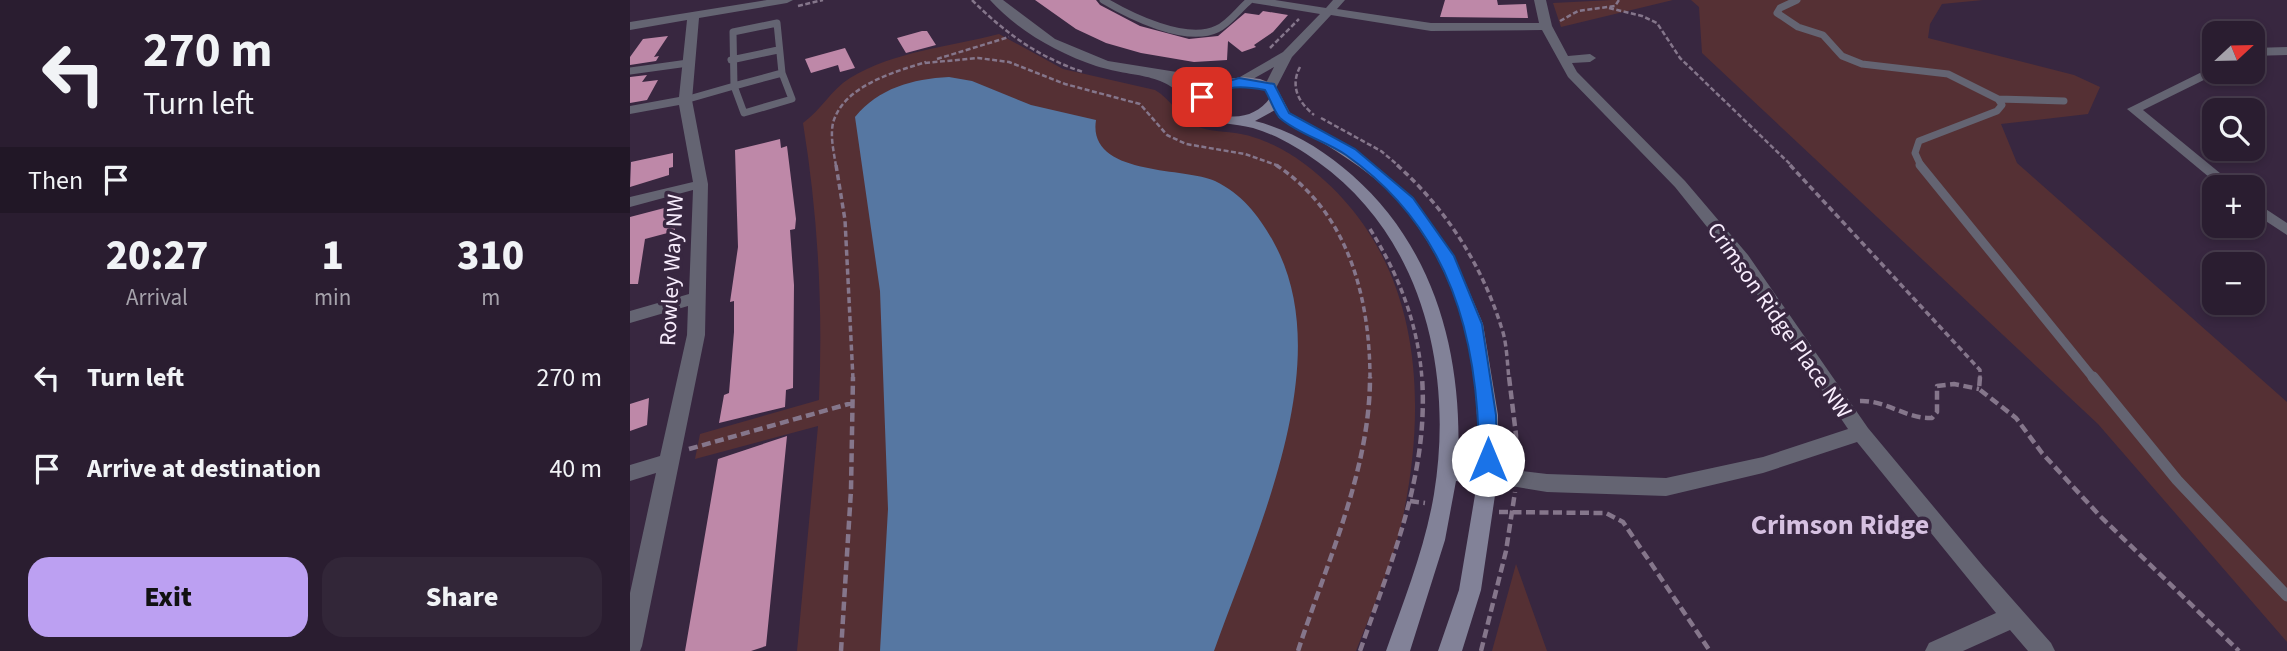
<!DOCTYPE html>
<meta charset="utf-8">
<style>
:root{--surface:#2a1d30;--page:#322638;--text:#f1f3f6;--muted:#a5a2ab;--line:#463b4c;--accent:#bca0f2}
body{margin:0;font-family:"Source Sans 3",sans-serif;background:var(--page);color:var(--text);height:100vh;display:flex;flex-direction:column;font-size:26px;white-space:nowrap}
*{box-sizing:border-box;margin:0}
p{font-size:23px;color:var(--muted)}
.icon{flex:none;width:38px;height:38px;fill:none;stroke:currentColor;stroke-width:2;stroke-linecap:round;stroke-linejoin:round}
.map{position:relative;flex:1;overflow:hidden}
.panel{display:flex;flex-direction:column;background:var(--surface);width:630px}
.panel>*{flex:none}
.top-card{background:#2a1d30;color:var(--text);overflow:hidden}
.needle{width:46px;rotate:68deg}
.controls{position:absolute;left:1572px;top:21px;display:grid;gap:14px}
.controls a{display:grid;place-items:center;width:63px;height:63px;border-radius:14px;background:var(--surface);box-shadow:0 4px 10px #0003,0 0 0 2px var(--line);font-size:35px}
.pin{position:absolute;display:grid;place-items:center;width:60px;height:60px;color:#fff;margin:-30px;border-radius:14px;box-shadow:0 4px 10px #0006}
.me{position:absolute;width:77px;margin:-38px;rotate:0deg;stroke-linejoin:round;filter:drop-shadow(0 0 5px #0008)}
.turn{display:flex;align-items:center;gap:24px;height:147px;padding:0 28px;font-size:32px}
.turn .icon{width:91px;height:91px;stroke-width:2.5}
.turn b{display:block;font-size:49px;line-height:60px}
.then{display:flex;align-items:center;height:66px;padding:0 28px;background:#0003;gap:14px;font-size:26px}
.eta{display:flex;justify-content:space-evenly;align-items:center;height:119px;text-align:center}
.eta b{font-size:42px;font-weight:800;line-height:49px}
.button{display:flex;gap:14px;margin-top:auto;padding:14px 28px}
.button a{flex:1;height:80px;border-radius:21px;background:var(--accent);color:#111;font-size:28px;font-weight:800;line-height:80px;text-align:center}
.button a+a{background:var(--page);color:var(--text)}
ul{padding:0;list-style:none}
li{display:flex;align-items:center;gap:21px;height:91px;padding:0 28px}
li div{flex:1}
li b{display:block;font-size:26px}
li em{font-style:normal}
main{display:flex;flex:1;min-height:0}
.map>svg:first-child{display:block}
.green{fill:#553034}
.water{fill:#5677a2}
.building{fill:#be88a8}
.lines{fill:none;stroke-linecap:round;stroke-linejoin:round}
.path-far2{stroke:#85768b;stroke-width:2.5;stroke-dasharray:5 2.5;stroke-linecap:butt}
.path-far1{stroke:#85768b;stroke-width:3.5;stroke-dasharray:6 3.5;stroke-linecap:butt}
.path{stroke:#85768b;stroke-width:4.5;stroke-dasharray:9 4.5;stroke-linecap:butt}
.lane-far2{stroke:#646472;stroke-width:7}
.lane-far1{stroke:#646472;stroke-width:9}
.lane{stroke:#646472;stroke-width:11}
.street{fill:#646472;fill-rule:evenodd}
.secondary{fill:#828298;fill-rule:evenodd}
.route{fill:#1a73e8;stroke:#114b97;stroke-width:2}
.labels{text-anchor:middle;stroke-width:7;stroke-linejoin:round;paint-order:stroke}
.street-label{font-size:23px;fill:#f8edfd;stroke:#382740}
.near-neighbourhood-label{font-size:28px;font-weight:bold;fill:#d6c1e1;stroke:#382740}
</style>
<main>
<section class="panel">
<div class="top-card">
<div class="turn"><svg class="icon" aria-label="left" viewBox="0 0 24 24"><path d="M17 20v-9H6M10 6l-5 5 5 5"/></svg><div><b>270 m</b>Turn left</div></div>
<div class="then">Then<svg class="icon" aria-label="arrive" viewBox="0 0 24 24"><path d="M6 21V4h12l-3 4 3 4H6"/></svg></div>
</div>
<div class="eta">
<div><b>20:27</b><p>Arrival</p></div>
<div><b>1</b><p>min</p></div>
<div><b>310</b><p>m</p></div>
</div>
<ul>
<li><svg class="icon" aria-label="left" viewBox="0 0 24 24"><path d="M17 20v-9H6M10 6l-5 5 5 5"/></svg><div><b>Turn left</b></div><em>270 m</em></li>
<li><svg class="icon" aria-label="arrive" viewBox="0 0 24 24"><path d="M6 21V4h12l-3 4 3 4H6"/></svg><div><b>Arrive at destination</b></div><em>40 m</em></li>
</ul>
<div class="button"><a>Exit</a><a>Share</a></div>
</section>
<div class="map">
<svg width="1657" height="651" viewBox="0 0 1657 651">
<rect width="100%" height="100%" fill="#382740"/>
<path class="green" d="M982 0H1043L931 27 923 3Z
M1061 0H1353L1312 4 1300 24 1298 38 1444 75 1470 87 1458 114 1371 124 1387 163 1657 402V642L1468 424 1072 53 1069 7Z
M369 34 433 69 525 90C541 99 549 117 564 125 578 132 596 131 611 134 629 137 654 149 669 160 790 246 801 392 771 526 761 568 742 610 726 651H167L188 426 65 459 70 434 189 400C193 306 188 215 173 123 191 110 201 90 220 78 264 51 320 47 369 34Z
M886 564 917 651H862Z"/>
<path class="water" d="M319 77 342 81 401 105 466 120C457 177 555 167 585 181 612 194 629 216 643 241 710 360 625 535 584 651H250L258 509 250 291 225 117C249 88 282 79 319 77Z"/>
<path class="building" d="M405 0H466L470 5 510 26 559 39 588 36 615 13 629 15 633 11 658 15 643 32 624 45 626 47 612 52 598 41 597 60 564 62 511 53 476 43 446 29Z
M815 0H867L868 5 896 4 898 18 810 17Z
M292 31H297L306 45 276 53 267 38Z
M38 36 24 57 29 56 26 61 0 65V57L13 39Z
M215 48 225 68 210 72 208 65 181 73 175 59Z
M17 75 12 82 28 80 17 100 0 103V77Z
M150 139 151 148 157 146 166 219 165 229 160 230 164 285 163 388 156 390 155 407 89 423 94 395 99 393 104 332V301L100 302 108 247 105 150Z
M43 153V167L39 168V175L0 187 1 162Z
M42 206 41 216 45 215V231L15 239 8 284H0V217Z
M19 398 17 425 0 431V404Z
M157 436 136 646 121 651H55L88 459Z"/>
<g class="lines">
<path class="path-far2" d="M342 0C375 33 408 57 453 72
M168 6 193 0
M979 8 1012 16 1027 23 1050 58 1162 166
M930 21 948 11 985 6 989 0
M640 48 669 19
M307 59 379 37
M295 63 348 58 379 62 435 84 510 104 537 135 556 144 615 154 649 166
M670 67C660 86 668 102 684 115
M691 118 751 151 769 166
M206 166C204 153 200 137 203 123 213 86 264 72 296 62"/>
<path class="path-far1" d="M206 165 215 220 223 379
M646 165C718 212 740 297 740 379
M767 165C815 208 851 263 871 326 877 342 877 362 879 379
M1160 165 1350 370V379
M740 229C769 275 788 324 792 379"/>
<path class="path" d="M879 377 886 435V464
M1350 377 1349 389 1386 418 1412 453 1470 516 1609 651
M1230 401C1256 400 1276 419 1302 418L1307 412V386L1324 384 1349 389
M59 449 222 403
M780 501 795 503
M869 512 976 513 993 522 1080 651
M211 651 221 490 223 377
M668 651C696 564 740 471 740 377
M730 651C761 561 799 475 792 377
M851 651 876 551 885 492"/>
<path class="lane-far2" d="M473 0C500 16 556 44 587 29 600 23 609 9 620 0
M1167 0 1150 8 1147 13 1168 27 1193 35 1212 56 1232 64 1318 74 1368 99 1372 105 1367 111 1289 141 1285 153 1291 166
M101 60 148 50
M0 71 58 63
M104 86 114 113 162 99 152 73
M104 86 103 32 147 23 152 73
M104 86 152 73
M1368 99 1434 101
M55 100 104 86"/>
<path class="lane-far1" d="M1290 165 1464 379"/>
<path class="lane" d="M1463 377 1547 480 1657 596"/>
<path class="street" d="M137 0H163L157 3 69 18 62 100 78 184 75 335 12 646 10 651H0V593L26 473 0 481V465L30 456 57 335 58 306 0 323V311L59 294 63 190 0 207V197L63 182 49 105 0 114V106L49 97 57 20 0 30V22Z
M360 0H373L425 39 478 61 603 81 653 52 690 14 623 3 617 0H645L696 8 703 0H715L707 9 801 23H909L904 0H916L922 26 938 56 960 54 966 58 960 62 942 63 947 72 1055 181 1118 255 1238 428 1353 566 1421 643 1425 651H1398L1380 630 1333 651H1295L1299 643 1366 613 1227 442 1133 473 1036 496 917 492 851 481 848 475 851 469 858 467 917 474 1036 478 1133 457 1218 429 1106 263 1045 187 938 77 912 30 801 31 701 15 662 57 645 90H635L634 87 644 67 614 84 604 83 598 87 552 82 563 88 578 109 571 113 566 112C536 69 511 80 466 66 428 53 388 31 360 0Z
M1657 47V55L1622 56V48Z
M1584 66V72L1588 73 1513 110 1607 187H1591L1497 109Z
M1622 200 1657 223V235L1622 212Z"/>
<path class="secondary" d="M614 77 630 79 645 85 660 113 725 149 783 198 824 256 853 324 868 415V475L851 590 832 651H808L829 590 847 483 826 481 815 540 780 651H756C774 600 795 548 804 494 824 372 793 237 688 162 668 148 647 135 623 128 604 123 585 125 567 114L563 101C576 84 593 79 614 77ZM621 85 636 90 640 98C626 118 599 122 578 109L577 101 597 88ZM645 110 649 118C693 142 737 167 772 204 779 211 784 222 790 230 839 302 849 381 848 466L828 464C833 356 806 249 722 175 694 150 661 130 625 121Z"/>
</g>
<path class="route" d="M609 78 644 84 659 113 725 149 783 198 824 256 852 324 866 415 867 460 864 465 858 468 849 460C849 338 821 229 716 155 696 141 668 134 650 118 644 112 640 98 635 90 614 86 594 84 577 100L566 97 576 88Z"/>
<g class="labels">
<g class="street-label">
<text transform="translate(41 270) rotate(-87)" y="8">Rowley Way NW</text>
<text transform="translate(1150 320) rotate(55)" y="8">Crimson Ridge Place NW</text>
</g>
<g class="near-neighbourhood-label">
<text x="1210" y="534">Crimson Ridge</text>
</g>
</g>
</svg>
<div class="controls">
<a><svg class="needle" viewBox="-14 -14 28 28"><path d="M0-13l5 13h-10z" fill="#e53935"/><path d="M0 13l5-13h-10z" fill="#a5a2ab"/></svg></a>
<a><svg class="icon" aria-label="search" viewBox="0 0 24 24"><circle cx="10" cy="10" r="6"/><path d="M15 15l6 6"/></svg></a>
<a>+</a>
<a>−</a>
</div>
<div class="pin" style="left:572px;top:97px;background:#d93025"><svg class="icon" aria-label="arrive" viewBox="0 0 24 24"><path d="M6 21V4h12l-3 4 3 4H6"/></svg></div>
<svg class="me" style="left:858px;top:460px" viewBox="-20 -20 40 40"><circle r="19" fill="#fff"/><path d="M0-13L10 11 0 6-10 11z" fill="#1a73e8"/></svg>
</div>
</main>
